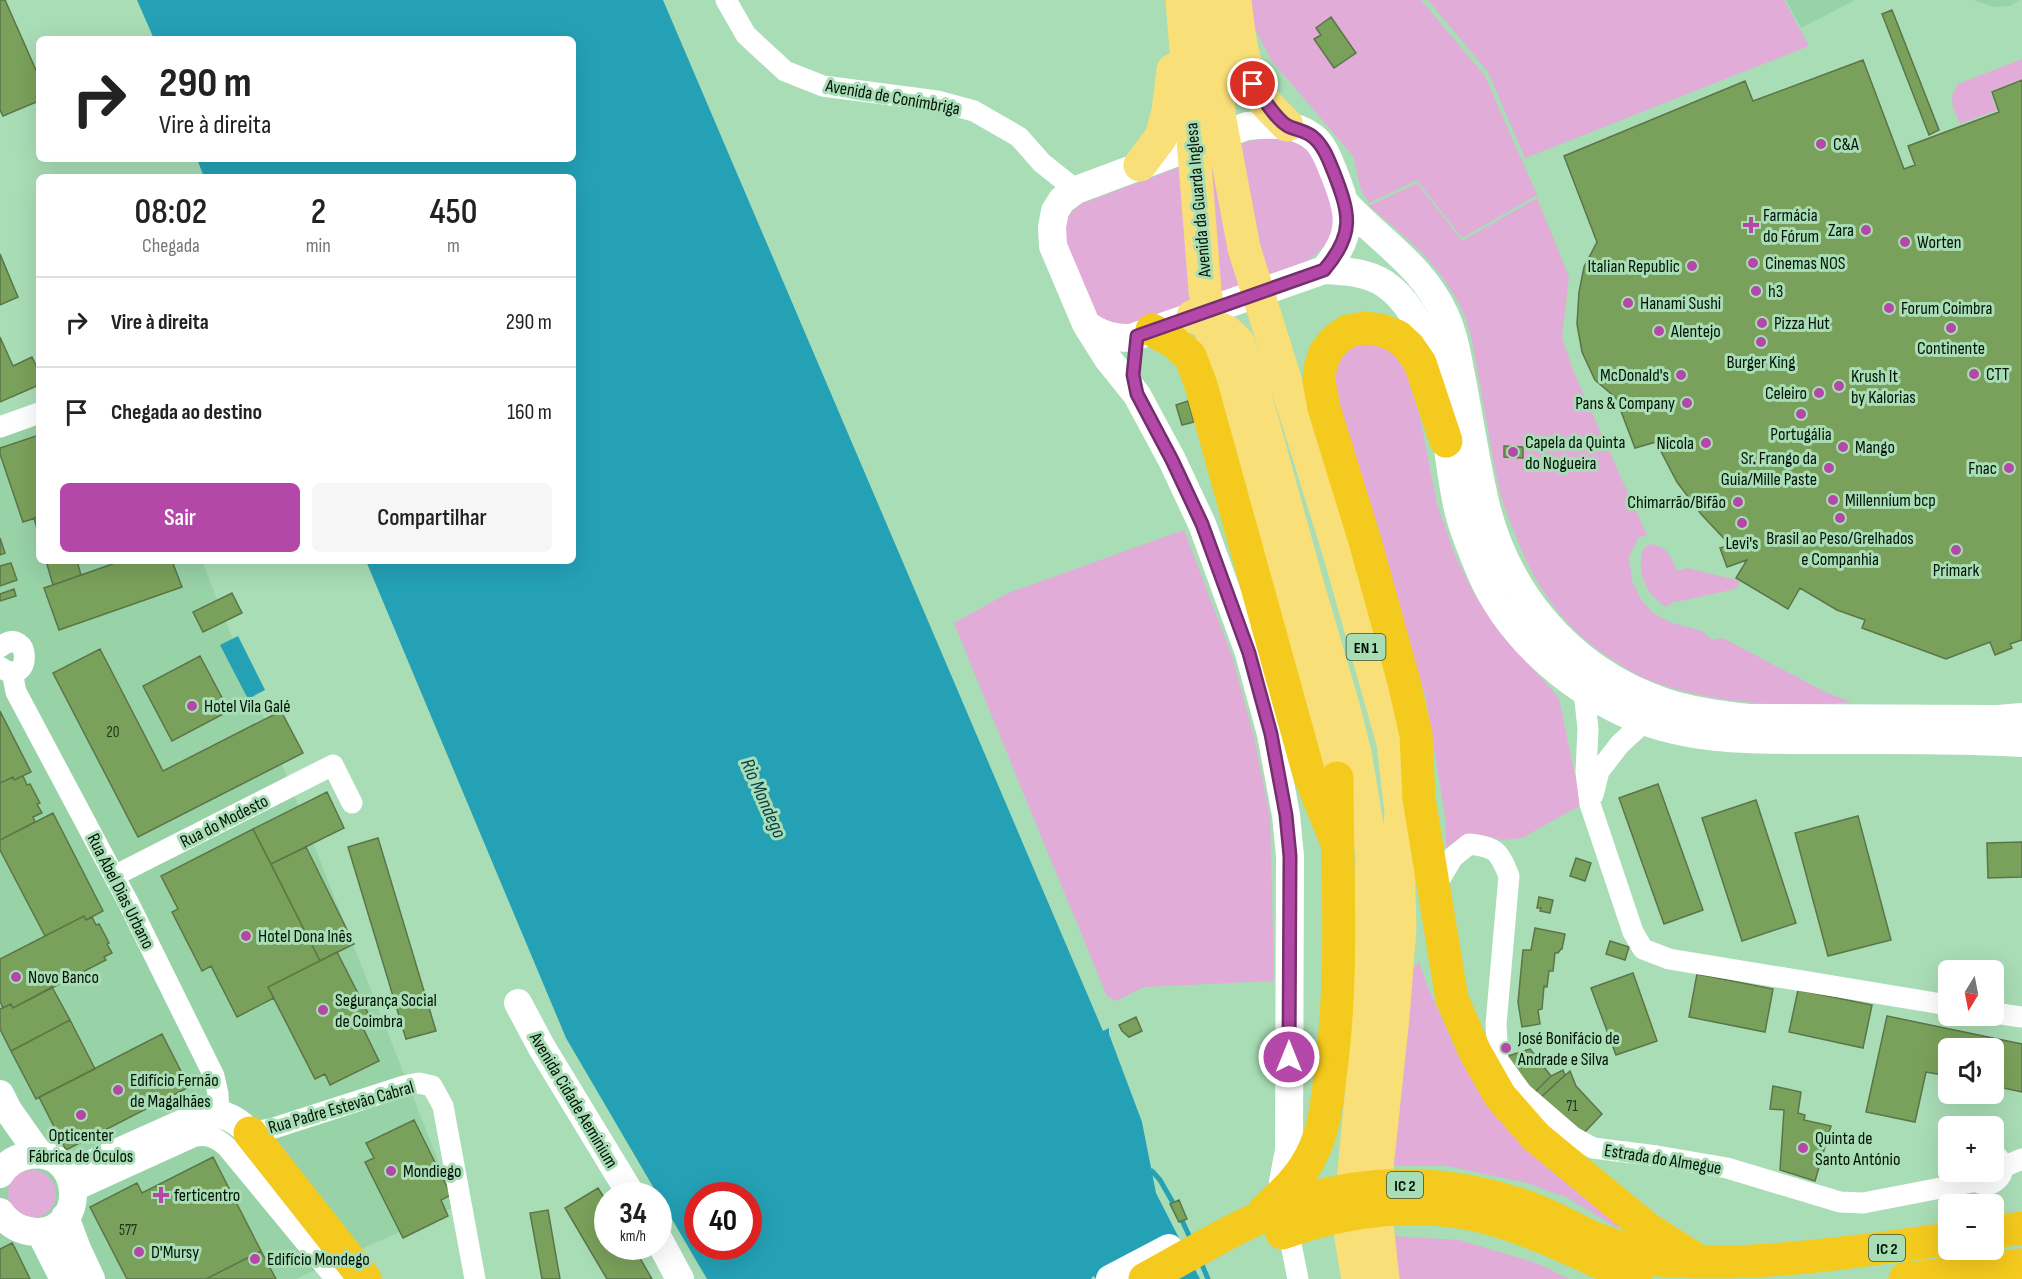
<!DOCTYPE html>
<html lang="pt">
<meta charset="utf-8">
<style>
:root{--surface:#fff;--page:#f6f6f6;--text:#222;--muted:#767676;--line:#e0e0e0;--accent:#b448a8}
body{margin:0;font-family:"Sofia Sans Condensed",sans-serif;background:var(--page);color:var(--text);height:100vh;display:flex;flex-direction:column;font-size:22px;white-space:nowrap}
*{box-sizing:border-box;margin:0}
p{font-size:20px;color:var(--muted)}
.icon{flex:none;width:33px;height:33px;fill:none;stroke:currentColor;stroke-width:2;stroke-linecap:round;stroke-linejoin:round}
.map{position:relative;flex:1;overflow:hidden}
.details{position:absolute;left:36px;top:174px;width:540px;height:390px;display:flex;flex-direction:column;background:var(--surface);border-radius:9px;box-shadow:0 6px 24px #0002}
.details>*{flex:none}
.top-card{position:absolute;left:36px;top:36px;width:540px;height:126px;border-radius:9px;box-shadow:0 6px 24px #0002;background:#fff;color:var(--text);overflow:hidden}
.needle{width:39px;rotate:190deg}
.controls{position:absolute;left:1938px;top:960px;display:grid;gap:12px}
.controls a{display:grid;place-items:center;width:66px;height:66px;border-radius:9px;background:var(--surface);box-shadow:0 6px 24px #0002;font-size:30px}
.speed{position:absolute;left:594px;top:1182px;display:flex;gap:12px;font-size:30px;font-weight:700;text-align:center}
.speed>*{display:grid;place-content:center;width:78px;height:78px;border-radius:50%;background:var(--surface);box-shadow:0 6px 24px #0002;line-height:1}
.speed small{font-size:15px;font-weight:400}
.speed .limit{border:9px solid #d22;background:#fff;color:#111}
.pin{position:absolute;display:grid;place-items:center;width:51px;height:51px;color:#fff;margin:-26px;border:3px solid #fff;border-radius:50%;box-shadow:0 2px 6px #0007}
.me{position:absolute;width:66px;margin:-33px;rotate:0deg;stroke-linejoin:round;filter:drop-shadow(0 0 4px #0008)}
.turn{display:flex;align-items:center;gap:21px;height:126px;padding:0 24px;font-size:27px}
.turn .icon{width:78px;height:78px;stroke-width:2.5}
.turn b{display:block;font-size:42px;line-height:51px}
.eta{display:flex;justify-content:space-evenly;align-items:center;height:102px;text-align:center}
.eta b{font-size:36px;font-weight:600;line-height:42px}
.cta{display:flex;gap:12px;margin-top:auto;padding:12px 24px}
.cta a{flex:1;height:69px;border-radius:9px;background:var(--accent);color:#fff;font-size:24px;font-weight:600;line-height:69px;text-align:center}
.cta a+a{background:var(--page);color:var(--text)}
ul{padding:0;list-style:none}
li{display:flex;align-items:center;gap:18px;height:90px;padding:0 24px;border-top:2px solid var(--line)}
li div{flex:1}
li b{display:block;font-size:22px}
li em{font-style:normal}
.map>svg:first-child{display:block}
.built{fill:#98d2a7}
.green{fill:#e1acd8}
.water{fill:#25a1b6;fill-rule:evenodd}
.lines{fill:none;stroke-linecap:round;stroke-linejoin:round}
.stream{stroke:#25a1b6;stroke-width:5}
.building{fill:#7aa15b;stroke:#5b7547;stroke-width:1.5}
.street{stroke:#fff;stroke-width:21}
.secondary{stroke:#fff;stroke-width:28}
.primary{stroke:#f9df78;stroke-width:33}
.highway{stroke:#f5ca1e;stroke-width:33}
.route-casing{stroke:#752f6d;stroke-width:15}
.route{stroke:#b448a8;stroke-width:10}
.poi-dot{fill:#b448a8;stroke:#a9ddb6;stroke-width:2}
.labels{text-anchor:middle;stroke-width:6;stroke-linejoin:round;paint-order:stroke}
.number-label{font-size:15px;fill:#20361b}
.shield{fill:#a9ddb6;stroke:#34503b;stroke-width:1.5}
.shield-label{font-size:16px;font-weight:bold;fill:#021306}
.street-label{font-size:18px;fill:#021306;stroke:#a9ddb6}
.poi-label{font-size:18px;fill:#021306;stroke:#a9ddb6;text-anchor:start}
.water-label{font-size:20px;font-style:italic;fill:#073d46;stroke:#a9ddb6}
</style>
<div class="map">
<svg width="2022" height="1279" viewBox="0 0 2022 1279">
<rect width="100%" height="100%" fill="#a9ddb6"/>
<path class="built" d="M1786 0H1855L1801 28Z
M1973 0H2020L2010 6 1994 7Z
M39 425V561H202L456 1206 296 1279H0V438Z"/>
<path class="green" d="M1249 0H1421L1485 76 1537 195 1462 238 1417 180 1369 203 1361 190 1353 156 1272 61 1251 22Z
M1428 0H1784L1809 46 1525 158 1488 72Z
M2022 59V79L1990 92 1997 110 1960 124C1954 108 1947 100 1958 84Z
M1272 136C1285 139 1299 142 1310 152 1319 160 1322 173 1326 185 1337 221 1341 236 1307 261L1136 326 1119 328 1090 311 1066 244 1065 229 1068 217 1078 205 1246 142Z
M1417 183 1462 241 1537 198 1569 277 1562 337 1574 373 1647 535 1638 538 1629 557 1632 581 1642 601 1653 613 1672 623 1702 631 1712 640 1723 638 1825 692 1852 702C1783 708 1710 704 1646 679 1636 675 1627 669 1618 663 1563 630 1534 586 1512 526 1507 514 1502 501 1499 488 1491 452 1486 416 1479 380 1475 357 1472 332 1462 310 1442 266 1405 236 1369 206Z
M1363 338 1387 343 1406 372 1420 417 1437 504 1455 555 1475 596 1505 638 1559 698 1581 805 1522 838 1502 840 1476 834 1461 838 1446 848 1445 816 1426 698 1371 521 1331 373 1342 350Z
M1184 530 1232 656 1254 737 1270 817 1274 981 1144 987 1116 1001 1107 996 1031 812 954 623 1008 593Z
M1650 544C1667 546 1671 557 1677 571L1687 568 1740 581 1735 589 1671 603 1666 607C1646 595 1635 570 1644 548Z
M1419 962 1427 985 1458 1054 1480 1094 1513 1136 1620 1221 1617 1228 1568 1198 1527 1183 1447 1166H1391L1412 969Z
M8 1194a24 24 0 1 1 48 0a24 24 0 1 1-48 0Z
M1393 1236 1459 1240 1536 1263 1569 1279H1399Z"/>
<path class="water" d="M137 0H663L1103 1031 1109 1028V1034L1142 1122 1156 1193 1200 1279H1097L1093 1276 1091 1279H707L566 1038 366 561H573V177H204L197 159H573V39H154ZM698 1196H748V1246H698Z
M238 636 265 690 248 699 220 645Z"/>
<g class="lines">
<path class="stream" d="M1145 1173 1152 1171 1160 1180 1176 1208
M1180 1216 1191 1240
M1200 1260 1208 1279"/>
</g>
<path class="building" d="M0 0H5L39 77V87L37 88 39 94 36 96 39 101 3 116 0 110Z
M1892 10 1939 130 1929 135 1882 14Z
M1331 17 1356 53 1334 68 1314 39 1321 35 1316 28Z
M1863 60 1904 169 1915 165 1908 146 1999 112 1992 92 2022 80V640L2010 644 2012 648 1995 655 1990 642 1946 659 1862 628 1865 620 1837 610 1800 588 1788 609 1736 578 1747 560 1727 567 1720 548 1730 545 1701 514 1677 482 1656 442 1635 448 1616 398 1595 380 1582 352 1577 324 1579 292 1584 267 1597 242 1564 156 1745 81 1753 101Z
M0 254 18 297 0 305Z
M0 337 13 366 32 357 39 372V385L0 402Z
M1188 401 1194 422 1182 425 1176 405Z
M39 435V517L23 522 0 454V448Z
M1504 446 1523 447V458L1504 457Z
M39 517V536L34 518Z
M0 538 5 553 0 555Z
M46 561H77L81 575 53 585Z
M121 561H172L182 587 59 630 44 588Z
M11 563 17 580 0 586V566Z
M14 589 16 596 0 601V594Z
M232 593 242 613 203 632 193 612Z
M100 649 163 771 281 711 303 753 138 837 53 673Z
M200 656 229 711 172 741 143 686Z
M0 711 31 772 14 780 13 777 0 783Z
M23 776 27 785 30 784 40 803 37 804 42 813 33 817 35 822 0 840V783L13 777 14 780Z
M1658 784 1703 910 1664 924 1619 798Z
M327 792 344 828 271 864 253 829Z
M1756 800 1796 923 1742 941 1702 818Z
M53 813 103 911 86 920 84 916 45 936 0 850V840Z
M1858 816 1891 940 1828 956 1795 833Z
M253 829 320 961 268 987 274 998 237 1017 211 966 202 971 172 912 178 909 161 876Z
M378 838 436 1031 406 1039 348 847Z
M2022 842V877L1988 878 1987 843Z
M306 847 354 944 320 961 271 864Z
M1576 858 1591 863 1585 881 1570 876Z
M1539 897 1553 900 1550 913 1540 911 1541 908H1537Z
M84 916 86 920 92 917 96 925 99 924 109 943 107 944 112 953 104 957 106 960 13 1008 11 1004 3 1008 0 1001V959Z
M1535 928 1565 934 1562 949H1561L1558 953H1555L1553 971H1549L1547 987 1544 986 1542 1009 1538 1010 1540 1024 1522 1027 1518 1002 1523 950H1531Z
M1610 941 1629 947 1625 960 1606 954Z
M337 952 372 1021 362 1026 379 1061 330 1085 325 1074 315 1079 268 987Z
M1633 973 1657 1041 1616 1055 1591 988Z
M1697 974 1773 989 1765 1032 1689 1017Z
M52 987 70 1020 11 1051 0 1029V1009L11 1004 13 1008Z
M1798 990 1872 1005 1863 1048 1789 1032Z
M1887 1016 2022 1044V1092L1994 1086V1048H1948V1076L1926 1072 1915 1122 1866 1112Z
M1136 1017 1142 1031 1129 1037 1122 1031 1119 1025Z
M70 1020 95 1069 36 1099 11 1051Z
M162 1034 189 1087 66 1150 39 1097Z
M1530 1049 1551 1076 1534 1093 1513 1069 1508 1056Z
M1563 1070 1565 1075 1540 1098 1534 1093 1551 1076Z
M1570 1071 1576 1086 1602 1114 1582 1135 1540 1098Z
M1773 1086 1801 1092 1798 1113 1805 1115 1804 1120 1831 1126 1815 1181 1780 1170 1784 1110 1770 1109Z
M414 1120 451 1195 441 1200 448 1216 403 1238 365 1162 374 1158 366 1143Z
M213 1157 261 1251 206 1279H127L90 1207 137 1183 142 1193Z
M598 1188 608 1204V1246H633L652 1279H607L565 1208Z
M1179 1200 1187 1219 1179 1222 1170 1204Z
M548 1210 560 1279H542L530 1213Z
M12 1243 15 1248 30 1279H0V1249Z
M261 1251 276 1279H206Z"/>
<g class="lines">
<path class="street" d="M726 0 746 35 785 71 823 86 937 101 974 111 1019 137 1042 163 1076 190
M0 427 39 413
M0 647C32 623 33 691 0 667
M12 672 16 692 129 904 214 1076 218 1094 219 1114
M1584 691 1588 729 1586 772 1590 804 1633 932 1643 949 1669 959 1948 1005
M1593 795 1599 771 1620 744 1645 721
M114 876 333 765 352 803
M1434 889 1453 857 1469 844C1496 847 1499 851 1509 876L1496 1024 1498 1060 1522 1093 1573 1137 1593 1148 1657 1156 1727 1168 1840 1202 1863 1203 1977 1181
M1994 1013 2022 1017
M250 1133 274 1128 404 1086 419 1083 432 1086 443 1106 475 1279
M2003 1167 2022 1159
M1971 1172C1982 1201 2019 1172 1994 1154
M74 1191 195 1136C209 1134 217 1138 227 1147L336 1279
M1286 1219 1298 1279"/>
<path class="secondary" d="M1346 204C1382 243 1422 265 1445 315 1455 337 1458 361 1463 385 1469 419 1475 454 1482 488 1501 588 1567 669 1664 702 1691 711 1720 715 1749 718L1998 719 2022 717
M1086 324C1101 335 1113 338 1131 338L1324 270C1345 271 1367 272 1385 284 1448 328 1441 444 1459 513 1464 533 1473 554 1481 573 1507 634 1563 684 1622 712 1687 743 1759 740 1830 740 1894 740 1958 739 2022 743
M518 1003 542 1048 632 1196
M0 1094 8 1110 39 1154
M0 1174C7 1163 17 1157 30 1155 82 1147 89 1229 39 1232 22 1232 9 1225 0 1212
M69 1174 199 1116C222 1111 234 1117 250 1133
M1283 1182 1289 1150 1290 856 1286 815 1271 734 1249 653 1202 524 1172 460 1137 395 1108 359 1086 324 1053 246 1052 227 1055 211 1062 200 1076 190 1247 126C1269 124 1294 122 1313 137 1324 145 1329 161 1334 173 1350 214 1355 234 1324 270
M65 1217 77 1249 91 1279
M40 1232 64 1279
M658 1238 680 1279
M1110 1279 1169 1248"/>
<path class="primary" d="M1182 0 1205 291 1221 387 1346 804
M1207 0 1220 120 1244 248 1339 552 1393 743 1401 812 1398 856 1400 928 1393 1017 1374 1196 1383 1279
M1235 0C1238 27 1241 57 1252 82 1259 98 1275 113 1287 125
M1140 165 1161 137 1168 111 1173 70
M1193 316 1227 332 1238 342 1250 376 1307 583 1344 709 1355 753 1372 855 1370 896 1369 1012 1351 1203V1238L1358 1279"/>
<path class="highway" d="M1152 330 1174 342 1190 356 1201 385 1309 774 1337 843
M1446 441 1420 363 1409 347 1397 336 1380 330 1365 328 1348 331 1334 341 1325 353 1320 369 1319 381 1324 408 1365 541 1404 682 1416 735 1419 799 1452 999 1475 1052 1500 1096 1536 1137 1648 1229 1700 1262
M250 1133 365 1279
M1264 1211C1280 1197 1302 1175 1311 1156 1324 1132 1327 1103 1330 1076 1344 977 1337 878 1337 778
M1994 1232 2022 1228
M1282 1233C1347 1209 1421 1200 1488 1218 1539 1232 1588 1258 1636 1279
M1145 1279C1195 1252 1245 1220 1299 1202 1372 1178 1449 1181 1521 1205 1546 1213 1568 1226 1591 1237 1602 1242 1614 1245 1625 1249 1634 1252 1642 1257 1651 1259 1676 1263 1703 1262 1728 1262 1802 1260 1875 1249 1948 1239
M1905 1279 2022 1265"/>
</g>
<g class="lines">
<defs>
<path id="route" d="M1253 84C1262 96 1276 120 1288 126 1296 130 1306 131 1313 137 1324 146 1329 161 1334 173 1350 214 1355 234 1324 270L1137 336 1133 375 1137 394 1172 460 1202 524 1249 653 1271 734 1286 815 1290 856 1289 1057"/>
</defs>
<use href="#route" class="route-casing"/>
<use href="#route" class="route"/>
</g>
<g class="poi-dot">
<circle cx="1821" cy="144" r="6"/>
<path d="M1748 216h6v6h6v6h-6v6h-6v-6h-6v-6h6z"/>
<circle cx="1866" cy="230" r="6"/>
<circle cx="1905" cy="242" r="6"/>
<circle cx="1753" cy="263" r="6"/>
<circle cx="1692" cy="266" r="6"/>
<circle cx="1756" cy="291" r="6"/>
<circle cx="1628" cy="303" r="6"/>
<circle cx="1889" cy="308" r="6"/>
<circle cx="1762" cy="323" r="6"/>
<circle cx="1951" cy="328" r="6"/>
<circle cx="1659" cy="331" r="6"/>
<circle cx="1761" cy="342" r="6"/>
<circle cx="1974" cy="374" r="6"/>
<circle cx="1681" cy="375" r="6"/>
<circle cx="1839" cy="386" r="6"/>
<circle cx="1819" cy="393" r="6"/>
<circle cx="1687" cy="403" r="6"/>
<circle cx="1801" cy="414" r="6"/>
<circle cx="1706" cy="443" r="6"/>
<circle cx="1843" cy="447" r="6"/>
<circle cx="1513" cy="452" r="6"/>
<circle cx="1829" cy="468" r="6"/>
<circle cx="2009" cy="468" r="6"/>
<circle cx="1833" cy="500" r="6"/>
<circle cx="1738" cy="502" r="6"/>
<circle cx="1840" cy="518" r="6"/>
<circle cx="1742" cy="523" r="6"/>
<circle cx="1956" cy="550" r="6"/>
<circle cx="192" cy="706" r="6"/>
<circle cx="246" cy="936" r="6"/>
<circle cx="16" cy="977" r="6"/>
<circle cx="323" cy="1010" r="6"/>
<circle cx="1506" cy="1048" r="6"/>
<circle cx="118" cy="1090" r="6"/>
<circle cx="81" cy="1115" r="6"/>
<circle cx="1803" cy="1148" r="6"/>
<circle cx="391" cy="1171" r="6"/>
<path d="M158 1186h6v6h6v6h-6v6h-6v-6h-6v-6h6z"/>
<circle cx="139" cy="1252" r="6"/>
<circle cx="255" cy="1259" r="6"/>
</g>
<g class="labels">
<g class="number-label">
<text x="113" y="737">20</text>
<text x="1572" y="1111">71</text>
<text x="128" y="1235">577</text>
</g>
<g class="shield">
<rect x="1346.5" y="634" width="39" height="26" rx="4.5"/>
<rect x="1387" y="1172" width="36" height="26" rx="4.5"/>
<rect x="1869" y="1235" width="36" height="26" rx="4.5"/>
</g>
<g class="shield-label">
<text x="1366" y="653">EN 1</text>
<text x="1405" y="1191">IC 2</text>
<text x="1887" y="1254">IC 2</text>
</g>
<g class="street-label">
<text transform="translate(893 97) rotate(10)" y="6">Avenida de Conímbriga</text>
<text transform="translate(1198 200) rotate(-95)" y="6">Avenida da Guarda Inglesa</text>
<text transform="translate(224 821) rotate(-27)" y="6">Rua do Modesto</text>
<text transform="translate(121 891) rotate(63)" y="6">Rua Abel Dias Urbano</text>
<text transform="translate(574 1100) rotate(59)" y="6">Avenida Cidade Aeminium</text>
<text transform="translate(341 1107) rotate(-16)" y="6">Rua Padre Estevão Cabral</text>
<text transform="translate(1663 1159) rotate(9)" y="6">Estrada do Almegue</text>
</g>
<g class="poi-label">
<text x="1833" y="150">C&amp;A</text>
<text x="1763" y="221">Farmácia<tspan x="1763" dy="21">do Fórum</tspan></text>
<text x="1854" y="236" text-anchor="end">Zara</text>
<text x="1917" y="248">Worten</text>
<text x="1765" y="269">Cinemas NOS</text>
<text x="1680" y="272" text-anchor="end">Italian Republic</text>
<text x="1768" y="297">h3</text>
<text x="1640" y="309">Hanami Sushi</text>
<text x="1901" y="314">Forum Coimbra</text>
<text x="1774" y="329">Pizza Hut</text>
<text x="1671" y="337">Alentejo</text>
<text x="1951" y="354" text-anchor="middle">Continente</text>
<text x="1761" y="368" text-anchor="middle">Burger King</text>
<text x="1986" y="380">CTT</text>
<text x="1669" y="381" text-anchor="end">McDonald's</text>
<text x="1851" y="382">Krush It<tspan x="1851" dy="21">by Kalorias</tspan></text>
<text x="1807" y="399" text-anchor="end">Celeiro</text>
<text x="1675" y="409" text-anchor="end">Pans &amp; Company</text>
<text x="1801" y="440" text-anchor="middle">Portugália</text>
<text x="1525" y="448">Capela da Quinta<tspan x="1525" dy="21">do Nogueira</tspan></text>
<text x="1694" y="449" text-anchor="end">Nicola</text>
<text x="1855" y="453">Mango</text>
<text x="1817" y="464" text-anchor="end">Sr. Frango da<tspan x="1817" dy="21">Guia/Mille Paste</tspan></text>
<text x="1997" y="474" text-anchor="end">Fnac</text>
<text x="1845" y="506">Millennium bcp</text>
<text x="1726" y="508" text-anchor="end">Chimarrão/Bifão</text>
<text x="1840" y="544" text-anchor="middle">Brasil ao Peso/Grelhados<tspan x="1840" dy="21">e Companhia</tspan></text>
<text x="1742" y="549" text-anchor="middle">Levi's</text>
<text x="1956" y="576" text-anchor="middle">Primark</text>
<text x="204" y="712">Hotel Vila Galé</text>
<text x="258" y="942">Hotel Dona Inês</text>
<text x="28" y="983">Novo Banco</text>
<text x="335" y="1006">Segurança Social<tspan x="335" dy="21">de Coimbra</tspan></text>
<text x="1518" y="1044">José Bonifácio de<tspan x="1518" dy="21">Andrade e Silva</tspan></text>
<text x="130" y="1086">Edifício Fernão<tspan x="130" dy="21">de Magalhães</tspan></text>
<text x="81" y="1141" text-anchor="middle">Opticenter<tspan x="81" dy="21">Fábrica de Óculos</tspan></text>
<text x="1815" y="1144">Quinta de<tspan x="1815" dy="21">Santo António</tspan></text>
<text x="403" y="1177">Mondiego</text>
<text x="174" y="1201">ferticentro</text>
<text x="151" y="1258">D'Mursy</text>
<text x="267" y="1265">Edifício Mondego</text>
</g>
<g class="water-label">
<text transform="translate(764 798) rotate(66)" y="7">Rio Mondego</text>
</g>
</g>
</svg>
<div class="controls">
<a><svg class="needle" viewBox="-14 -14 28 28"><path d="M0-13l5 13h-10z" fill="#e53935"/><path d="M0 13l5-13h-10z" fill="#767676"/></svg></a>
<a><svg class="icon" aria-label="sound" viewBox="0 0 24 24"><path d="M4 9h4l5-4v14l-5-4H4zM17 9q2 3 0 6"/></svg></a>
<a>+</a>
<a>−</a>
</div>
<div class="speed"><div>34<small>km/h</small></div><div class="limit">40</div></div>
<div class="pin" style="left:1253px;top:84px;background:#d93025"><svg class="icon" aria-label="arrive" viewBox="0 0 24 24"><path d="M6 21V4h12l-3 4 3 4H6"/></svg></div>
<svg class="me" style="left:1289px;top:1057px" viewBox="-20 -20 40 40"><circle r="17" fill="#b448a8" stroke="#fff" stroke-width="3"/><path d="M0-11L8 9 0 5-8 9z" fill="#fff"/></svg>
<div class="top-card">
<div class="turn"><svg class="icon" aria-label="right" viewBox="0 0 24 24"><path d="M7 20v-9h11M14 6l5 5-5 5"/></svg><div><b>290 m</b>Vire à direita</div></div>
</div>
<section class="details">
<div class="eta">
<div><b>08:02</b><p>Chegada</p></div>
<div><b>2</b><p>min</p></div>
<div><b>450</b><p>m</p></div>
</div>
<ul>
<li><svg class="icon" aria-label="right" viewBox="0 0 24 24"><path d="M7 20v-9h11M14 6l5 5-5 5"/></svg><div><b>Vire à direita</b></div><em>290 m</em></li>
<li><svg class="icon" aria-label="arrive" viewBox="0 0 24 24"><path d="M6 21V4h12l-3 4 3 4H6"/></svg><div><b>Chegada ao destino</b></div><em>160 m</em></li>
</ul>
<div class="cta"><a>Sair</a><a>Compartilhar</a></div>
</section>
</div>
